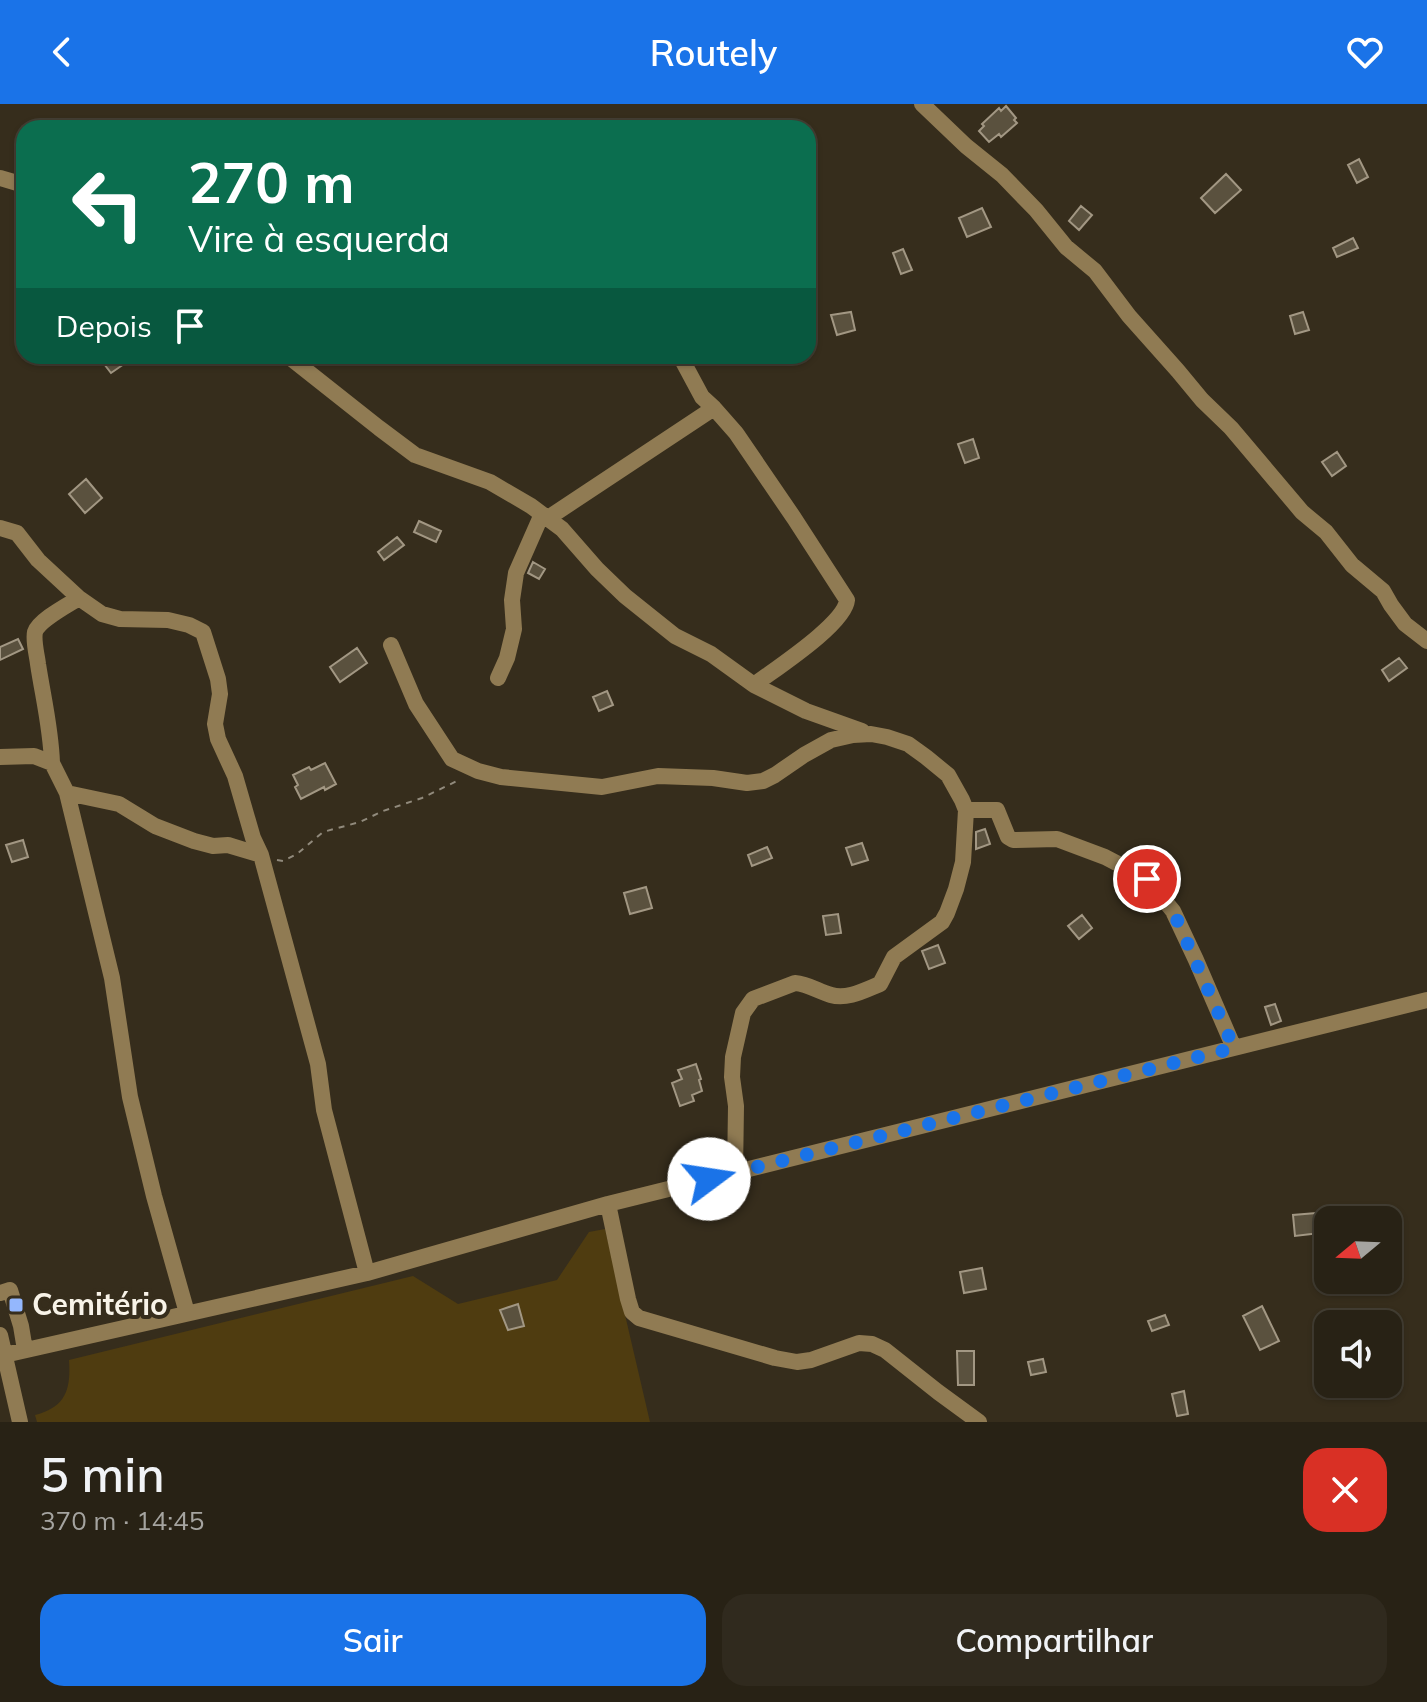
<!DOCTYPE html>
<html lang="pt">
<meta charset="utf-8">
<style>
:root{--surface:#282215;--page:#302a1e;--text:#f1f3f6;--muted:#a5a4a0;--line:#443f34;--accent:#1a73e8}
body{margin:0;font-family:Mulish,sans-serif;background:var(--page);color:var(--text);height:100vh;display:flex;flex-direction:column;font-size:30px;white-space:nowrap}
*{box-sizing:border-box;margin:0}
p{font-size:26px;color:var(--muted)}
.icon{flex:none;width:44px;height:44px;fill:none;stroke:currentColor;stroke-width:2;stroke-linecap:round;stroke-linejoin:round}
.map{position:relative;height:1318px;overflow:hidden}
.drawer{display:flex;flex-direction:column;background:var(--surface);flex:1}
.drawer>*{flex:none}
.banner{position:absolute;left:16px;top:16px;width:800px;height:244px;border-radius:24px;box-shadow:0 2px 6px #0004,0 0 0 2px var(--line);background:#0b6e4f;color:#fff;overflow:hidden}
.needle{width:52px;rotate:251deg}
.tools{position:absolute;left:1314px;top:1102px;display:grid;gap:16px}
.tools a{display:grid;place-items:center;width:88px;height:88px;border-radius:16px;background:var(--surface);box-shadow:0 2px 6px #0004,0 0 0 2px var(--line);font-size:40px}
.pin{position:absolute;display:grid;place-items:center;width:68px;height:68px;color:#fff;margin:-34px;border:4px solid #fff;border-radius:50%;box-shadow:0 2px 8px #0007}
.me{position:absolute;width:88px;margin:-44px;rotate:76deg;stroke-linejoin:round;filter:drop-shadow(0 0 6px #0008)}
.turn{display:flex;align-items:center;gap:28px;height:168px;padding:0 40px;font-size:36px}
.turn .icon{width:104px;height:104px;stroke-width:2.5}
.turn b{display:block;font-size:56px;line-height:68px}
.then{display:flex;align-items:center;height:76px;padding:0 40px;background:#0003;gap:16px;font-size:30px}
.round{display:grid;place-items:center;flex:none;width:84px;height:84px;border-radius:24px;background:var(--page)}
.headline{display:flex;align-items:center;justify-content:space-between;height:136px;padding:0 40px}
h1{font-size:48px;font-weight:600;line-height:60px}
.action{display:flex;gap:16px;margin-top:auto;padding:16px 40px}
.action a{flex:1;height:92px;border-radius:24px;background:var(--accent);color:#fff;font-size:32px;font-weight:600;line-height:92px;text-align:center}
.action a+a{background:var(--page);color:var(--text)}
header{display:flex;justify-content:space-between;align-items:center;height:104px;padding:0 40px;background:var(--accent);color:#fff;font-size:36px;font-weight:600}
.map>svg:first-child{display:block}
.green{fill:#4f3c10}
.building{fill:#5a513e;stroke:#a29783;stroke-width:2}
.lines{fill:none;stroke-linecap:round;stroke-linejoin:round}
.path{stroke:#918a7c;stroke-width:2;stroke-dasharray:6 6;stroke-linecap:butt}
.minor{stroke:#907b53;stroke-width:16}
.route{stroke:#1a73e8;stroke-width:14;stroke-dasharray:0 25.2}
.poi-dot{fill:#94b7fd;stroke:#362d1c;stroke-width:3}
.labels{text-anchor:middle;stroke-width:8;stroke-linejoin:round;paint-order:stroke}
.poi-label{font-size:30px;font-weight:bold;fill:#f8f3e8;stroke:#362d1c;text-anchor:start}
</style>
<header><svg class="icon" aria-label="back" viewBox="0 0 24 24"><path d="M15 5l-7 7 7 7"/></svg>Routely<svg class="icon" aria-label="heart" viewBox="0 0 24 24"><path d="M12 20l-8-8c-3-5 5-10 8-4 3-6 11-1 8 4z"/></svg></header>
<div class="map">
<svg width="1427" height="1318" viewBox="0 0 1427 1318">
<rect width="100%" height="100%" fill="#362d1c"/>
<path class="green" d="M605 1125 650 1318H37L35 1311C66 1303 71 1285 69 1256L413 1172 458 1200 557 1176 589 1128Z"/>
<path class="building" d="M1006 2 1016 14 1014 16 1017 19 1001 33 999 30 989 38 979 27 984 22 982 20 999 4 1001 7Z
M1359 55 1368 73 1357 79 1348 61Z
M1226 70 1241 86 1215 109 1201 94Z
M1081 102 1092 111 1079 126 1069 117Z
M982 104 991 123 967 133 959 114Z
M1353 134 1358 144 1337 153 1333 144Z
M903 145 912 166 901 170 893 149Z
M851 208 855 226 837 231 831 211Z
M1303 208 1309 226 1295 230 1290 212Z
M98 252H119L124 260 111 269Z
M973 335 979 354 965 359 958 340Z
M1337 348 1346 362 1332 372 1322 358Z
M86 375 102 394 85 409 69 390Z
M419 417 441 427 436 438 414 428Z
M397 433 404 441 384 456 378 448Z
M533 458 545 465 539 475 528 469Z
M18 535 23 545 0 556V543Z
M357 544 367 559 340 578 330 563Z
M1399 554 1407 564 1389 577 1382 566Z
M607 587 613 601 599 607 593 593Z
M325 659 336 680 325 686 324 683 301 695 295 683 298 681 293 671 309 663 311 666Z
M985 725 990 740 976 745V728Z
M23 736 28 753 12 758 6 741Z
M862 739 868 756 852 761 846 744Z
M767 743 772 754 752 762 748 751Z
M646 783 652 804 630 810 624 789Z
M838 810 841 829 826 831 823 812Z
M1082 811 1092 824 1079 835 1068 822Z
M938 841 945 859 929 865 922 847Z
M1275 900 1281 917 1271 921 1265 903Z
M696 960 701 975 699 976 702 987 692 991 694 997 680 1002 672 979 682 975 678 966Z
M1328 1108V1128L1295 1132 1293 1111Z
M982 1164 986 1185 964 1189 960 1168Z
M518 1200 524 1222 508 1226 500 1206Z
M1262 1202 1279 1237 1260 1246 1243 1212Z
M1165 1211 1169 1221 1152 1227 1148 1217Z
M957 1247H974V1281H958Z
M1043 1255 1046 1268 1031 1271 1028 1258Z
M1184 1287 1188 1310 1177 1312 1172 1290Z"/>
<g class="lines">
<path class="path" d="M277 756 283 757 297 750 323 728 360 718 383 707 422 694 459 676"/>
<path class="minor" d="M922 0 966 42 1002 71 1036 106 1066 143 1095 167 1129 212 1178 267 1202 296 1231 324 1302 408 1326 428 1352 461 1383 487 1391 501 1405 520 1427 537
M0 74 24 81
M288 252 379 324 415 351 490 378 531 402 562 425 597 465 625 492 675 532 711 550 754 581 806 607 862 627
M680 252 702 293 714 304 736 329 794 414 847 496C845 520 775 565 754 581
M548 414 714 304
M0 424 17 429 38 456 79 494 102 510 120 515 168 516 189 521 203 528 218 575 220 590 215 620 218 635 235 672 253 734 261 751
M391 541 416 600 452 655 478 667 501 673 602 683 658 672 713 674 747 679 763 677 775 671 804 651 831 636 853 631 871 630 887 633 908 640 926 653 948 671 962 696 966 706 963 758 956 785 947 809 942 818 894 853 880 880C865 886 847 896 831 891 818 887 808 880 795 879L753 895 743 909 733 953 732 973 736 1002 735 1069
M498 574 507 554 514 525 512 496 516 469 542 410
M0 653 34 652 52 659 67 689 119 700 155 722 194 737 213 742 228 741 261 751 318 960 324 1006 367 1169
M52 659C51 625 43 593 38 560 37 551 33 537 35 528 39 516 68 501 79 494
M67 689 112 874 130 993 154 1092 187 1209
M966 706H997L1008 733 1013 736 1057 735 1105 753 1147 775 1173 807 1196 856 1234 944
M608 1100 628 1195 632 1208 639 1214 775 1254 797 1258 811 1256 859 1239 872 1240 885 1246 938 1288 979 1318
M0 1189 10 1186 21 1222 25 1246
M0 1231 20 1318
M0 1252 367 1169 608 1100 1427 896"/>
</g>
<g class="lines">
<path class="route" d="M709 1075 1234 944 1173 807 1147 775"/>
</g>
<rect class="poi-dot" x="8" y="1193" width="16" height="16" rx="4"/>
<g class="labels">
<g class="poi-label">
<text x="32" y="1211">Cemitério</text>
</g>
</g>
</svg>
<div class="tools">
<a><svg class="needle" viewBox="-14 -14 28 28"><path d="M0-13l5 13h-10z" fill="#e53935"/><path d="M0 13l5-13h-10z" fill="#a5a4a0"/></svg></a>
<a><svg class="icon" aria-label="sound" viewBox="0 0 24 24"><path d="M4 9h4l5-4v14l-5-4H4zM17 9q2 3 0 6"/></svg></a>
</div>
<div class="pin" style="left:1147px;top:775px;background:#d93025"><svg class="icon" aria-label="arrive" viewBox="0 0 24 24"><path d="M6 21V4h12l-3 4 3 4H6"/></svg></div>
<svg class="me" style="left:709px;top:1075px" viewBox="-20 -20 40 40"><circle r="19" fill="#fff"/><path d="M0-13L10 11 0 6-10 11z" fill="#1a73e8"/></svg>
<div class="banner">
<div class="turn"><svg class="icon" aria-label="left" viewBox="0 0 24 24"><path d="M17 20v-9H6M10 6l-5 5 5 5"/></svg><div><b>270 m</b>Vire à esquerda</div></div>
<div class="then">Depois<svg class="icon" aria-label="arrive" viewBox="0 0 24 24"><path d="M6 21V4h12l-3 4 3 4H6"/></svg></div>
</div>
</div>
<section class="drawer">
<div class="headline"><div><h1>5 min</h1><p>370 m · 14:45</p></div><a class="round" style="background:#d93025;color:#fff"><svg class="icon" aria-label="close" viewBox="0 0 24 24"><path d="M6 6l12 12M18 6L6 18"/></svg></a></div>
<div class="action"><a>Sair</a><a>Compartilhar</a></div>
</section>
